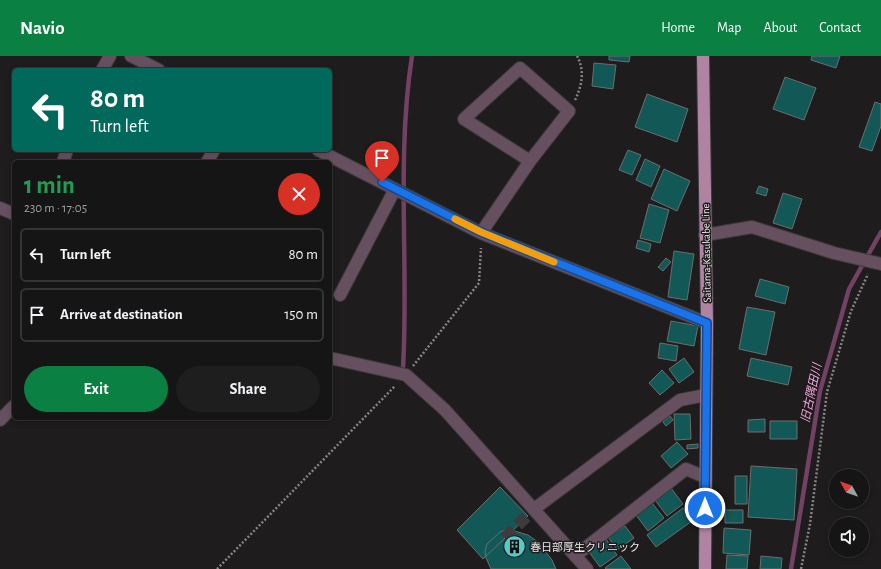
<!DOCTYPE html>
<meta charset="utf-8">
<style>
:root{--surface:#161516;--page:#1f1e1f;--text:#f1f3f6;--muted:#9e9fa1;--line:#353435;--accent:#0b8043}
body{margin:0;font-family:"Alegreya Sans","Noto Sans JP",sans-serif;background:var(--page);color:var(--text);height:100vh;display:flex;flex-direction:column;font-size:15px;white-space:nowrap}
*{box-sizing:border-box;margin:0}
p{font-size:13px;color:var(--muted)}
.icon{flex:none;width:22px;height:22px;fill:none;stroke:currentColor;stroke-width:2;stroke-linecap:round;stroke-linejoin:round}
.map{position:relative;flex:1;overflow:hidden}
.panel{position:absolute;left:12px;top:104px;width:320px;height:260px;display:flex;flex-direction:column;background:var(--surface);border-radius:6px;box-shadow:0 2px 6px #0003,0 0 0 1px var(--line)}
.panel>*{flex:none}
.top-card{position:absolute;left:12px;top:12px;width:320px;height:84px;border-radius:6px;box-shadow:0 2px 6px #0003,0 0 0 1px var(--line);background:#00695c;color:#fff;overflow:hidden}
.needle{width:26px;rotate:310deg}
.buttons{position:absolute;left:829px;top:413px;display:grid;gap:8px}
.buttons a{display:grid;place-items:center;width:40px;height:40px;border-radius:50%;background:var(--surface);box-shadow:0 2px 6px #0003,0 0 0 1px var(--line);font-size:20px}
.pin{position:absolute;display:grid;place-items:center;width:34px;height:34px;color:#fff;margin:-41px -17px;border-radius:50% 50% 50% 0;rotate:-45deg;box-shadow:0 0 4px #0007}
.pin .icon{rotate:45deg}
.me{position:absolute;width:44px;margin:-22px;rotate:0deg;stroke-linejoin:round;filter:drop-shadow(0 0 3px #0008)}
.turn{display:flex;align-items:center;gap:14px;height:84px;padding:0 12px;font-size:18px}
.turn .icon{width:52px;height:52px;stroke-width:2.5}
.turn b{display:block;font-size:28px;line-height:34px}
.round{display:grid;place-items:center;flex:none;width:42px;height:42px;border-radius:21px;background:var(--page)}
.summary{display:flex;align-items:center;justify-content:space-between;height:68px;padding:0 12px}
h1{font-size:24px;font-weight:700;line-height:30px;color:#1e9e55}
.primary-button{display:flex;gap:8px;margin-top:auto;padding:8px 12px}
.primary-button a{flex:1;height:46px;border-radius:24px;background:var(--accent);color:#fff;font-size:16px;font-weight:700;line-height:46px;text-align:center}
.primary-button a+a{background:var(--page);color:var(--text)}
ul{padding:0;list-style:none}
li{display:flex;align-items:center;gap:12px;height:54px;margin:0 8px 6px;padding:0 4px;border:2px solid var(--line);border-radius:6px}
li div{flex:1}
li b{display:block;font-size:15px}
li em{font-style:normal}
header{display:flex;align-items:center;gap:24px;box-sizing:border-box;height:56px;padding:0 20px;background:var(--accent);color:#fff}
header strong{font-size:19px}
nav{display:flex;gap:22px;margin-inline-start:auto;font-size:14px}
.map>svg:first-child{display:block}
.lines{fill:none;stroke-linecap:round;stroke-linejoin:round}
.stream{stroke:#724264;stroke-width:4.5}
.building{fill:#125856;stroke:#6b6e6e}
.minor-tunnel{stroke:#3d3b3c;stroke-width:12;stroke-dasharray:12 6;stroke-linecap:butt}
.minor-casing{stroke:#3b393a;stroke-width:14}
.major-casing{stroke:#3b393a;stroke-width:14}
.path{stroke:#868485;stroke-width:2.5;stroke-dasharray:2 2;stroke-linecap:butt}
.minor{stroke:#66505f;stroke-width:12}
.major{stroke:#b183a2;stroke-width:12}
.route-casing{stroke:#114b97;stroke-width:10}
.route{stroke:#1a73e8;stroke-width:7}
.slow{stroke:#f59e0b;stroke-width:7}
.labels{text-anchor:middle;stroke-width:3;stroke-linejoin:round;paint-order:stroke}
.street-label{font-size:11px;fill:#ebe9ea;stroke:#1e1c1d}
.poi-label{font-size:11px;fill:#ebe9ea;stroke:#1e1c1d;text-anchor:start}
.water-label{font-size:12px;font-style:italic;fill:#f0a3d8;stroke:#1e1c1d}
</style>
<header>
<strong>Navio</strong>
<nav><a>Home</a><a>Map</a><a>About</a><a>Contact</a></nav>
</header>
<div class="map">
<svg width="881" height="513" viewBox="0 0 881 513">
<rect width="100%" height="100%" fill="#1e1c1d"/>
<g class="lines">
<path class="stream" d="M403 312C409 208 396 103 412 0
M791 513 820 335 849 233 881 176"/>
</g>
<path class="building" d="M609 0H630L629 6 609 4Z
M812 0H840L836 12 811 4Z
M594 7 616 9 613 33 592 30Z
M785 21 816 32 804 64 773 53Z
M647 38 688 53 677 86 635 71Z
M875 46 881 48V70L872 95 859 91Z
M628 94 641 99 632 119 619 114Z
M645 103 660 110 651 131 636 124Z
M664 113 690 125 677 155 651 143Z
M759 130 768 133 766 140 756 137Z
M783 137 802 143 792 173 773 167Z
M649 148 669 154 660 187 640 182Z
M638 184 651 188 649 196 636 192Z
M674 195 694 198 687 244 668 241Z
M666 202 671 206 663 215 658 211Z
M760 223 789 231 785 248 755 240Z
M747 251 775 256 766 299 739 293Z
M671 265 698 270 694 290 667 285Z
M660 287 678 290 676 305 658 302Z
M684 302 694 316 679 327 669 313Z
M751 302 792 311 788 329 747 320Z
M662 314 674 327 660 339 649 327Z
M674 358H690L691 383 675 384Z
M670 360 673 364 666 370 663 366Z
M765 363V376H748V364Z
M770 365H797V383H770Z
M677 386 688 398 671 412 661 400Z
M698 388V392L687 393V389Z
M751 410 797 413 794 464 748 461Z
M735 420H747V448H735Z
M500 431 528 460 483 503 457 474Z
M671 432 683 448 667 460 655 444Z
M652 447 664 462 648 475 636 459Z
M683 452 692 465 656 491 647 479Z
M725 454H743V467H725Z
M625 470 634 482 617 494 608 481Z
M724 472 751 474 749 499 723 497Z
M508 473 528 479 538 486 552 504 556 513H491L486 502 485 495 487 488 500 476Z
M606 483 617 499 600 511 589 496Z
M727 499 748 500 747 513H726Z
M621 500 631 513H606L605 512Z
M761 500 782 502 781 513H760Z"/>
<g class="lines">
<path class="minor-tunnel" d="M505 482 534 453"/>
<defs>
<path id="minor" d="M131 0 159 14
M102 14 110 0
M318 94 481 177 707 267
M63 106 67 94
M207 106 214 94
M0 152 14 158
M481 177 530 105 569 55 520 12 464 63 530 105
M705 179 752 171 834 197 881 208
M340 239 395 133
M330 302 406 319 445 354 587 513
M0 364 14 350
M534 453 680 344 706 339
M575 500 686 413 705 421"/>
<path id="major" d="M703 0 707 267 705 513"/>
</defs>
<use href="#minor" class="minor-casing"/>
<use href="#major" class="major-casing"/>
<path class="path" d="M575 44C582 30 585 14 577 0
M413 310 479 227 481 192
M217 513 395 330
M801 513 810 468 827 336 851 255 868 218"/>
<use href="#minor" class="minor"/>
<use href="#major" class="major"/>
</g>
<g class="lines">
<defs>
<path id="route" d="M382 126 481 176 707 267 705 452"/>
</defs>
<use href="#route" class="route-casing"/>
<use href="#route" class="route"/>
<path class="slow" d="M455 163 481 176 554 206"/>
</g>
<defs>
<symbol id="building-disc" viewBox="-11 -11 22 22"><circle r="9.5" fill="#54cdc8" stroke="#1e1c1d"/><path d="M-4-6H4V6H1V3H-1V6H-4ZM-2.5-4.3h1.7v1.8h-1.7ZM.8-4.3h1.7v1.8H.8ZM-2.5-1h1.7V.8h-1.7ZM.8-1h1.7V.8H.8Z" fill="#111"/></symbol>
</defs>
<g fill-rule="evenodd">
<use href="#building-disc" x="502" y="478" width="25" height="25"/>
</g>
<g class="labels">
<g class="street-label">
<text transform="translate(706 197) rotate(-91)" y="4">Saitama-Kasukabe Line</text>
</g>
<g class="poi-label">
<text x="530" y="495">春日部厚生クリニック</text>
</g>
<g class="water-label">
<text transform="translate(811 337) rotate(-78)" y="4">旧古隅田川</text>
</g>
</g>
</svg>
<div class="buttons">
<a><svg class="needle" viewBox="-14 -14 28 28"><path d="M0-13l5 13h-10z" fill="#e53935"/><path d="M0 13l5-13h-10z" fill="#9e9fa1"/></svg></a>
<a><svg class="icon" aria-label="sound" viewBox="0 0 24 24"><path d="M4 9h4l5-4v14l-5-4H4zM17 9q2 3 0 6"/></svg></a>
</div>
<div class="pin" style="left:382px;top:126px;background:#d93025"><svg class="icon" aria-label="arrive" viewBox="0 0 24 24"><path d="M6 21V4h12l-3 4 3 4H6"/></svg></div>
<svg class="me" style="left:705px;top:452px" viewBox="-20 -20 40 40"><circle r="17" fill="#1a73e8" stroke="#fff" stroke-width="3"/><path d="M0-11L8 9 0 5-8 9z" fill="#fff"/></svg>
<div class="top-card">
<div class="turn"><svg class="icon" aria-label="left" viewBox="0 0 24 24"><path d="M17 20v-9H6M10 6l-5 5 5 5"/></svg><div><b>80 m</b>Turn left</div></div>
</div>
<section class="panel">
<div class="summary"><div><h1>1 min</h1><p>230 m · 17:05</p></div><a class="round" style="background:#d93025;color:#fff"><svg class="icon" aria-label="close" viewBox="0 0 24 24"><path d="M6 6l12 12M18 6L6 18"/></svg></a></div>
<ul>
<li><svg class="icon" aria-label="left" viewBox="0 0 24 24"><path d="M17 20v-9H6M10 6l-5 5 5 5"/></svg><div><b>Turn left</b></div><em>80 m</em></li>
<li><svg class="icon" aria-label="arrive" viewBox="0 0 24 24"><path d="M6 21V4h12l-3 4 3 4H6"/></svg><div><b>Arrive at destination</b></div><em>150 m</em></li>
</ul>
<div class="primary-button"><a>Exit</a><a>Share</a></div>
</section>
</div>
